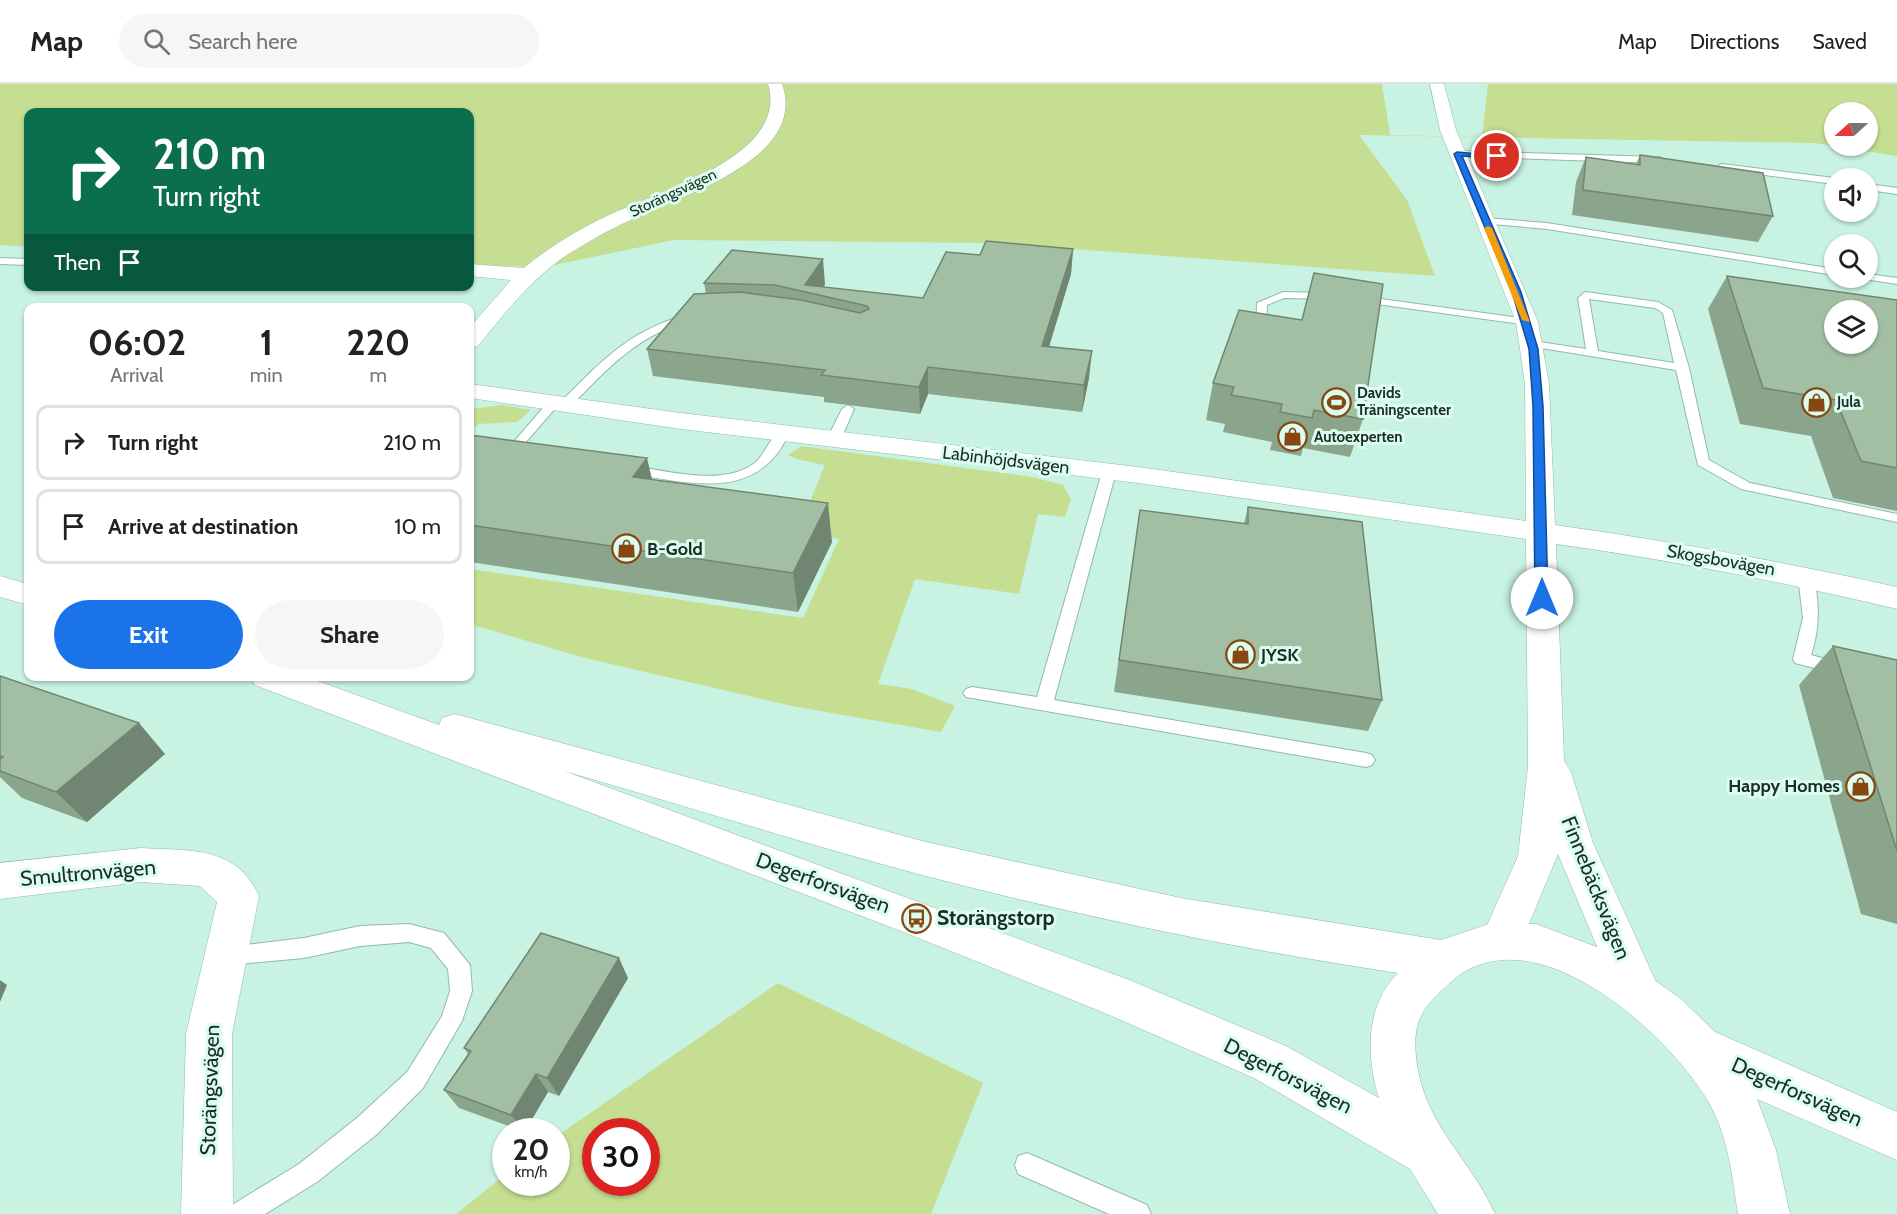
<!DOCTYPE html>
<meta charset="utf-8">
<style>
:root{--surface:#fff;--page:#f6f6f6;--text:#222;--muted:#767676;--line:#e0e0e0;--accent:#1a73e8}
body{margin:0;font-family:Cabin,sans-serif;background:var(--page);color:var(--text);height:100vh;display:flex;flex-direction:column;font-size:22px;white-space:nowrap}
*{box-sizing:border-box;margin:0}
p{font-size:20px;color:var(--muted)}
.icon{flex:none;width:33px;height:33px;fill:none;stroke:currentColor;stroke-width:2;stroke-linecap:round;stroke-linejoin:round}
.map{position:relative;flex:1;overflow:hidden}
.panel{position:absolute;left:24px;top:219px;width:450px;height:378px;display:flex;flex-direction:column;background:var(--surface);border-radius:12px;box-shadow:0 2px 4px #0004}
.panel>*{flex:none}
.hud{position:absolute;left:24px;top:24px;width:450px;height:183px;border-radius:12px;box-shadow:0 2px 4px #0004;background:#0b6e4f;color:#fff;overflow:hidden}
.needle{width:39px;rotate:249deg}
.buttons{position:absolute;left:1824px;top:18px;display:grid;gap:12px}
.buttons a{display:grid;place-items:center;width:54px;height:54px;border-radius:50%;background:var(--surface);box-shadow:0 2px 4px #0004;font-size:30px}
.speed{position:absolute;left:492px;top:1034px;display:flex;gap:12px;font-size:30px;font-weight:700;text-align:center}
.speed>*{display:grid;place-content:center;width:78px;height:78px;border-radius:50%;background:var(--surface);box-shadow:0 2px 4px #0004;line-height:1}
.speed small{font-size:15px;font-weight:400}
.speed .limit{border:9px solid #d22;background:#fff;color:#111}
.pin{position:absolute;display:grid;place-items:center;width:51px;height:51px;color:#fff;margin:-26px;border:3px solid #fff;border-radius:50%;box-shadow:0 2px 6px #0007}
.me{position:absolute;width:66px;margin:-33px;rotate:0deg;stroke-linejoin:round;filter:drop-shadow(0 0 4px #0008)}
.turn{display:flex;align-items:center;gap:21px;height:126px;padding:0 30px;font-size:27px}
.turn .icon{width:78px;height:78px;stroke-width:2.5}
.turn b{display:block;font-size:42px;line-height:51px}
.then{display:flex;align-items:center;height:57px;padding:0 30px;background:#0003;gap:12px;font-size:22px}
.eta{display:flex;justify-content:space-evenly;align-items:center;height:102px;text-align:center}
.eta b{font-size:36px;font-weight:800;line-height:42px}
.cta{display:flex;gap:12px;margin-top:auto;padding:12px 30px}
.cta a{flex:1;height:69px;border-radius:36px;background:var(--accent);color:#fff;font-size:24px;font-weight:800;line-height:69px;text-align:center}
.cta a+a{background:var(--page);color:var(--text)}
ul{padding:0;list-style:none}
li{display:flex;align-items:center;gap:18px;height:75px;margin:0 12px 9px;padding:0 18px;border:3px solid var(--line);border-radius:12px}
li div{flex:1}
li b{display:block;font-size:22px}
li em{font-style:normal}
header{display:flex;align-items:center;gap:36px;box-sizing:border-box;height:84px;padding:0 30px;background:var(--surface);border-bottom:2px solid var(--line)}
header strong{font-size:28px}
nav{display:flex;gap:33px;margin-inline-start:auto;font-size:21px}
.search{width:420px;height:54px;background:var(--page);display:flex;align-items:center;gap:15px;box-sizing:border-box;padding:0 21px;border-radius:33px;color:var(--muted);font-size:22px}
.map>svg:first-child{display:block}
.green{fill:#c5de92;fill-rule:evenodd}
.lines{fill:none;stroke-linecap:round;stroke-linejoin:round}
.service-casing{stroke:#91baaa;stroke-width:2}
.minor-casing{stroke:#91baaa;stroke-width:1}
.secondary-casing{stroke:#91baaa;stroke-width:1}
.service{fill:#fff;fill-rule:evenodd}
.minor{fill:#fff;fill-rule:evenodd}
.secondary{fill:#fff;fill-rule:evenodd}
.wall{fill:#8ba48c}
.shaded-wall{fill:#718672}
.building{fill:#a2bfa3;stroke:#718672;stroke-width:1.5;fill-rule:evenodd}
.route{fill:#1a73e8;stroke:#114b97;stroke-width:1.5}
.slow{fill:#f59e0b}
.labels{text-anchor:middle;stroke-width:6;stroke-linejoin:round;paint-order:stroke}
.far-street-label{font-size:15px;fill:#1c2c26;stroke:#dbfdf0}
.far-poi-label{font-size:15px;font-weight:bold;fill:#1c2c26;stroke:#dbfdf0;text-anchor:start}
.street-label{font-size:18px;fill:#1c2c26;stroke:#dbfdf0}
.poi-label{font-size:18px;font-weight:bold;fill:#1c2c26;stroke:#dbfdf0;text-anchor:start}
.near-street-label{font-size:21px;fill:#1c2c26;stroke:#dbfdf0}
.near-poi-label{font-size:21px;font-weight:bold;fill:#1c2c26;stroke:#dbfdf0;text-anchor:start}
</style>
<header>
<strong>Map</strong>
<div class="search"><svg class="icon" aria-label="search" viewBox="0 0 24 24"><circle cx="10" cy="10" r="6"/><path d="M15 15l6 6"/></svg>Search here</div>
<nav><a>Map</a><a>Directions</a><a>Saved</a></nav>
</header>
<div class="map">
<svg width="1897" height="1130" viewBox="0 0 1897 1130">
<rect width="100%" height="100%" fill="#c8f2e1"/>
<path class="green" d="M0 0H1382L1390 51 1482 53 1488 0H1897V72L1815 59 1359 51 1407 116 1435 192 992 159 674 156 545 183 470 181V28H28V163L0 161ZM1834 28H1868V62H1834Z
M503 321 531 326 517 338 478 340 470 348V325Z
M801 362 1032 393 1063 401 1071 415 1065 433 1038 430 1019 510 915 495 878 600 912 605 955 622 941 648 792 622 581 573 470 540V485L803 534 839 455 798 447 825 381 800 376 788 371Z
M778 899 983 999 931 1130H456L505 1091 506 1098H556L557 1052ZM596 1047H646V1098H596Z"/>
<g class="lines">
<defs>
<path id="service" d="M1457 67 1660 73 1664 76 1660 79 1454 72V68Z
M1722 80 1834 94V100L1719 85V81Z
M1868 100 1897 104V110L1868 106Z
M1485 134 1547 139 1834 185V191L1547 145 1482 139 1480 137Z
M0 174 28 175V181L0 180Z
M1868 190 1897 194V200L1864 195Z
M1283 208 1330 209 1335 212 1330 215 1284 214 1267 221 1266 250 1256 252 1257 219Z
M1585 208 1658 218 1672 226 1689 284 1709 376 1750 399 1897 430V438L1741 405 1698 381 1676 286 1529 262V258L1533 257 1586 265 1578 214ZM1589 215 1655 224 1663 229 1674 279 1598 267Z
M1359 212 1527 235 1533 238 1527 241 1355 217V213Z
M694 229 700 232 698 234C639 249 610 282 569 324H561V318C603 275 633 243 694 229Z
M553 316 559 320 525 359 539 366V372C530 374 517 368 511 361L549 317Z
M848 321 854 325 841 355 834 359 829 358 827 355 842 325Z
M782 345 789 349C759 418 690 400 630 389L623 385 630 381C665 387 728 404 757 377 765 369 774 347 782 345Z
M1109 384 1116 388 1054 616 1366 669 1372 671 1375 676 1372 681 1366 683 966 613 963 609 966 605 972 603 1037 613 1102 388Z
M1806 487 1814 492C1819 520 1820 544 1811 571L1844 580 1846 584 1844 588 1838 590 1795 579 1793 575 1803 534 1798 492Z
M409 840 444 849 470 881 472 907 462 937 423 1004 376 1051 317 1098 265 1130H228L232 1121 299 1080 358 1033 407 988 442 932 450 907 448 885 431 864 409 858 360 862 304 874 227 881 219 878 216 871 219 864 304 854 360 842Z
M1027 1069 1147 1121 1151 1130H1109L1018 1090 1015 1081 1018 1072Z"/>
<path id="minor" d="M768 0H782C808 72 688 110 639 132 614 143 590 156 567 171 531 195 505 229 478 262L470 264V243L511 196 470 192V180L524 184C549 163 579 145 609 131 658 108 790 72 768 0Z
M1430 0H1444L1456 46 1538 238 1549 300 1555 441C1670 457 1784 478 1897 503V525C1784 498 1671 476 1556 460L1564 677 1571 688 1593 759 1661 909 1655 924 1639 930 1623 924 1558 770 1516 871 1501 876 1486 871 1480 857 1518 772 1528 682 1526 455 1138 399 681 345 470 314V300L681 329 1138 383 1526 437 1525 300 1516 238 1440 46Z
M141 764C189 767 236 761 259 812L232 950 233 1130H181L186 950 217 818 200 802 141 798 0 815V779Z"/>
<path id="secondary" d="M0 492 28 500V521L0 513Z
M250 592H304L439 641 442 634 455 630 922 757 1181 814 1441 856 1492 839 1536 840 1602 865 1630 879 1681 915 1715 948 1897 1028V1076L1757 1015 1776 1066 1790 1130H1738C1732 1091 1728 1051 1708 1017 1670 953 1556 849 1476 882 1463 887 1453 896 1443 905 1420 927 1413 940 1416 973 1423 1041 1471 1074 1495 1130H1438L1410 1085 1254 994 1100 927 901 847 255 601ZM564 687C683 721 802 759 922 791 1079 832 1238 865 1398 889 1365 921 1366 974 1379 1014L1286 962 1132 897Z"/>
</defs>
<use href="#service" class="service-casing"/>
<use href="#minor" class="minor-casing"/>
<use href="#secondary" class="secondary-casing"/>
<use href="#service" class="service"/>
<use href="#minor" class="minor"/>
<use href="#secondary" class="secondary"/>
</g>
<path class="wall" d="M1640 71 1773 132 1758 158 1572 131 1576 98 1586 73 1636 80Z
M1073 165 1071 190 1049 263 1089 294 1082 328 928 310 920 330 824 318V313L653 292 647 265 706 210 704 199 825 200 824 203 923 214 980 171Z
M1727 192 1897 216V427L1833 414 1811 352 1740 340 1708 225Z
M1239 226 1363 335 1350 373 1303 364 1301 372 1270 366 1272 358 1223 348 1225 340 1206 336 1213 299Z
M470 351 652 395 832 458 798 528 470 478Z
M1248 423 1382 616 1368 647 1114 608 1140 426 1244 440Z
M1833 562 1897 576V840L1861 830 1799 601Z
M0 592 165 670 87 738 22 714 0 693Z
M628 894 559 1012 548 1008 525 1047H522L459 1024 444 1006 468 970 464 964Z"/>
<path class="shaded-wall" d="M1073 165 1071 190 1041 289 1042 262Z
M823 175 825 200 818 211 805 201Z
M1092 267 1089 294 1082 328 1084 301Z
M928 283V310L920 330 919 303Z
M647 374 656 412 633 393Z
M828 419 832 458 798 528 793 489Z
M139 639 165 670 87 738 56 708Z
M619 874 628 894 559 1012 547 994Z
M0 896 7 901 0 918Z
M536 990 548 1008 525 1047H524L511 1031Z"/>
<path class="building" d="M1640 71 1763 89 1773 132 1583 106 1586 73 1640 81Z
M986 157 1073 165 1042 262 1092 267 1084 301 928 283 919 303 821 291 825 286 647 265 694 210 740 208 801 216 860 229 869 225 867 222 775 201 704 199 732 166 823 175 805 201 923 214 946 168 980 171Z
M1314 189 1383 200 1363 335 1314 326 1312 334 1280 328 1282 320 1231 311 1234 303 1213 299 1239 226 1302 236Z
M1727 192 1897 216V384L1861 377 1836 316 1763 304ZM1834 226H1868V260H1834Z
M470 351 647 374 633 393 828 419 793 489 470 441Z
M1248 423 1362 438 1382 616 1119 576 1140 426 1248 440Z
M1833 562 1897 576V767Z
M0 592 139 639 56 708 0 687V675L3 673 0 672Z
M541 849 619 874 547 994 536 990 511 1031 444 1006 471 967 464 964Z"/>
<path class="route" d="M1457 68 1501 72 1497 74 1462 72 1521 208 1538 265 1543 322 1548 514 1542 519 1535 514 1533 322 1529 265 1512 208 1454 70Z"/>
<path class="slow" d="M1488 142 1492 144 1530 238 1522 236 1484 144Z"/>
<defs>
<symbol id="stadium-ring" viewBox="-11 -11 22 22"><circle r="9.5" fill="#dbfdf0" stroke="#884711" stroke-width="1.5"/><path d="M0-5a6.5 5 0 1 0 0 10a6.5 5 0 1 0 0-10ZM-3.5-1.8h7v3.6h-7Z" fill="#884711"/></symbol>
<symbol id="shop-ring" viewBox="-11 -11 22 22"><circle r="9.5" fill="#dbfdf0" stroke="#884711" stroke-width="1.5"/><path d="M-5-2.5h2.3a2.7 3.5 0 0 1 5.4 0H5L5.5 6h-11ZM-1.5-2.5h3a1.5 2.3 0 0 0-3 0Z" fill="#884711"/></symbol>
<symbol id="bus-ring" viewBox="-11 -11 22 22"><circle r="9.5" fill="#dbfdf0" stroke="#884711" stroke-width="1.5"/><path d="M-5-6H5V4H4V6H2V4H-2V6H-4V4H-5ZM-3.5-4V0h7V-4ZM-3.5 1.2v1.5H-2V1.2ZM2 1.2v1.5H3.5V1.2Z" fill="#884711"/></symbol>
</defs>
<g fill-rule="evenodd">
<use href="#stadium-ring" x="1320" y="302" width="33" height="33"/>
<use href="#shop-ring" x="1800" y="302" width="33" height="33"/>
<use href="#shop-ring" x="1276" y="336" width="33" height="33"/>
<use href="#shop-ring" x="610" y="448" width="33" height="33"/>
<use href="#shop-ring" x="1224" y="554" width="33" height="33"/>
<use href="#shop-ring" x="1844" y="686" width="33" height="33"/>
<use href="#bus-ring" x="900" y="818" width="33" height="33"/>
</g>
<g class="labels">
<g class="far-street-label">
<text transform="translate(673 109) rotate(-25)" y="5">Storängsvägen</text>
</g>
<g class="far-poi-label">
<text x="1357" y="314">Davids<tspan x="1357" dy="17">Träningscenter</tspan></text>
<text x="1837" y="323">Jula</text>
<text x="1314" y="358">Autoexperten</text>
</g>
<g class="street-label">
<text transform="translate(1006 376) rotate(7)" y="6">Labinhöjdsvägen</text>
<text transform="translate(1721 476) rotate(10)" y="6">Skogsbovägen</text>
</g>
<g class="poi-label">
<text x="647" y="471">B-Gold</text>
<text x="1261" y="577">JYSK</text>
<text x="1840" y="708" text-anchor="end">Happy Homes</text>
</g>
<g class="near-street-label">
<text transform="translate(88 789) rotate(-5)" y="7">Smultronvägen</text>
<text transform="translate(823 799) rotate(20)" y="7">Degerforsvägen</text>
<text transform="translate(1596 804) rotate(68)" y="7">Finnebäcksvägen</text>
<text transform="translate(1288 992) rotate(27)" y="7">Degerforsvägen</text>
<text transform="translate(210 1006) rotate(-88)" y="7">Storängsvägen</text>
<text transform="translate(1797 1008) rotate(24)" y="7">Degerforsvägen</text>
</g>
<g class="near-poi-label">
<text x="937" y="841">Storängstorp</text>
</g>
</g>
</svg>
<div class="buttons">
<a><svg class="needle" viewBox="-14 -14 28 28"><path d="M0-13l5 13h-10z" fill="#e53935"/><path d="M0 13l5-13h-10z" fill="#767676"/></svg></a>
<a><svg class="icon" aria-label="sound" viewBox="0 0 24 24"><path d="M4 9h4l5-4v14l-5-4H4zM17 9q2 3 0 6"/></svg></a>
<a><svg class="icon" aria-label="search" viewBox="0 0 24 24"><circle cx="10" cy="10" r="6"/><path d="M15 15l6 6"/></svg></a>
<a><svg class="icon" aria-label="layers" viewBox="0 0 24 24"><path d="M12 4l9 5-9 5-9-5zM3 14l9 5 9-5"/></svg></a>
</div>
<div class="speed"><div>20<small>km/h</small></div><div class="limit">30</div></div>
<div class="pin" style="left:1497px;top:72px;background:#d93025"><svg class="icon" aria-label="arrive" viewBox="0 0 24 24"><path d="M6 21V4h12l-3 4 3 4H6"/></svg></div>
<svg class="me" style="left:1542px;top:514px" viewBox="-20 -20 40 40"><circle r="19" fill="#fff"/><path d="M0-13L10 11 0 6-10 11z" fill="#1a73e8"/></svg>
<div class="hud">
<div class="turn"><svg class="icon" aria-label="right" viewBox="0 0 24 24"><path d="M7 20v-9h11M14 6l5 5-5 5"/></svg><div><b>210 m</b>Turn right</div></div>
<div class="then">Then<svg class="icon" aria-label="arrive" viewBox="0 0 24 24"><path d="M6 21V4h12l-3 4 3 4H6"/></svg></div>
</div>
<section class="panel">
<div class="eta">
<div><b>06:02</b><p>Arrival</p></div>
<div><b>1</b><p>min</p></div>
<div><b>220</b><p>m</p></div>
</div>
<ul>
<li><svg class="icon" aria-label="right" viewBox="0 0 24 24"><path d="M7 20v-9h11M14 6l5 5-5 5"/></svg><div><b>Turn right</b></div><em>210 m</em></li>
<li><svg class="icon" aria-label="arrive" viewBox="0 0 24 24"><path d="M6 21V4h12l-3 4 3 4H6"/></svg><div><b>Arrive at destination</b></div><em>10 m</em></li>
</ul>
<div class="cta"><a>Exit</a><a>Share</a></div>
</section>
</div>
